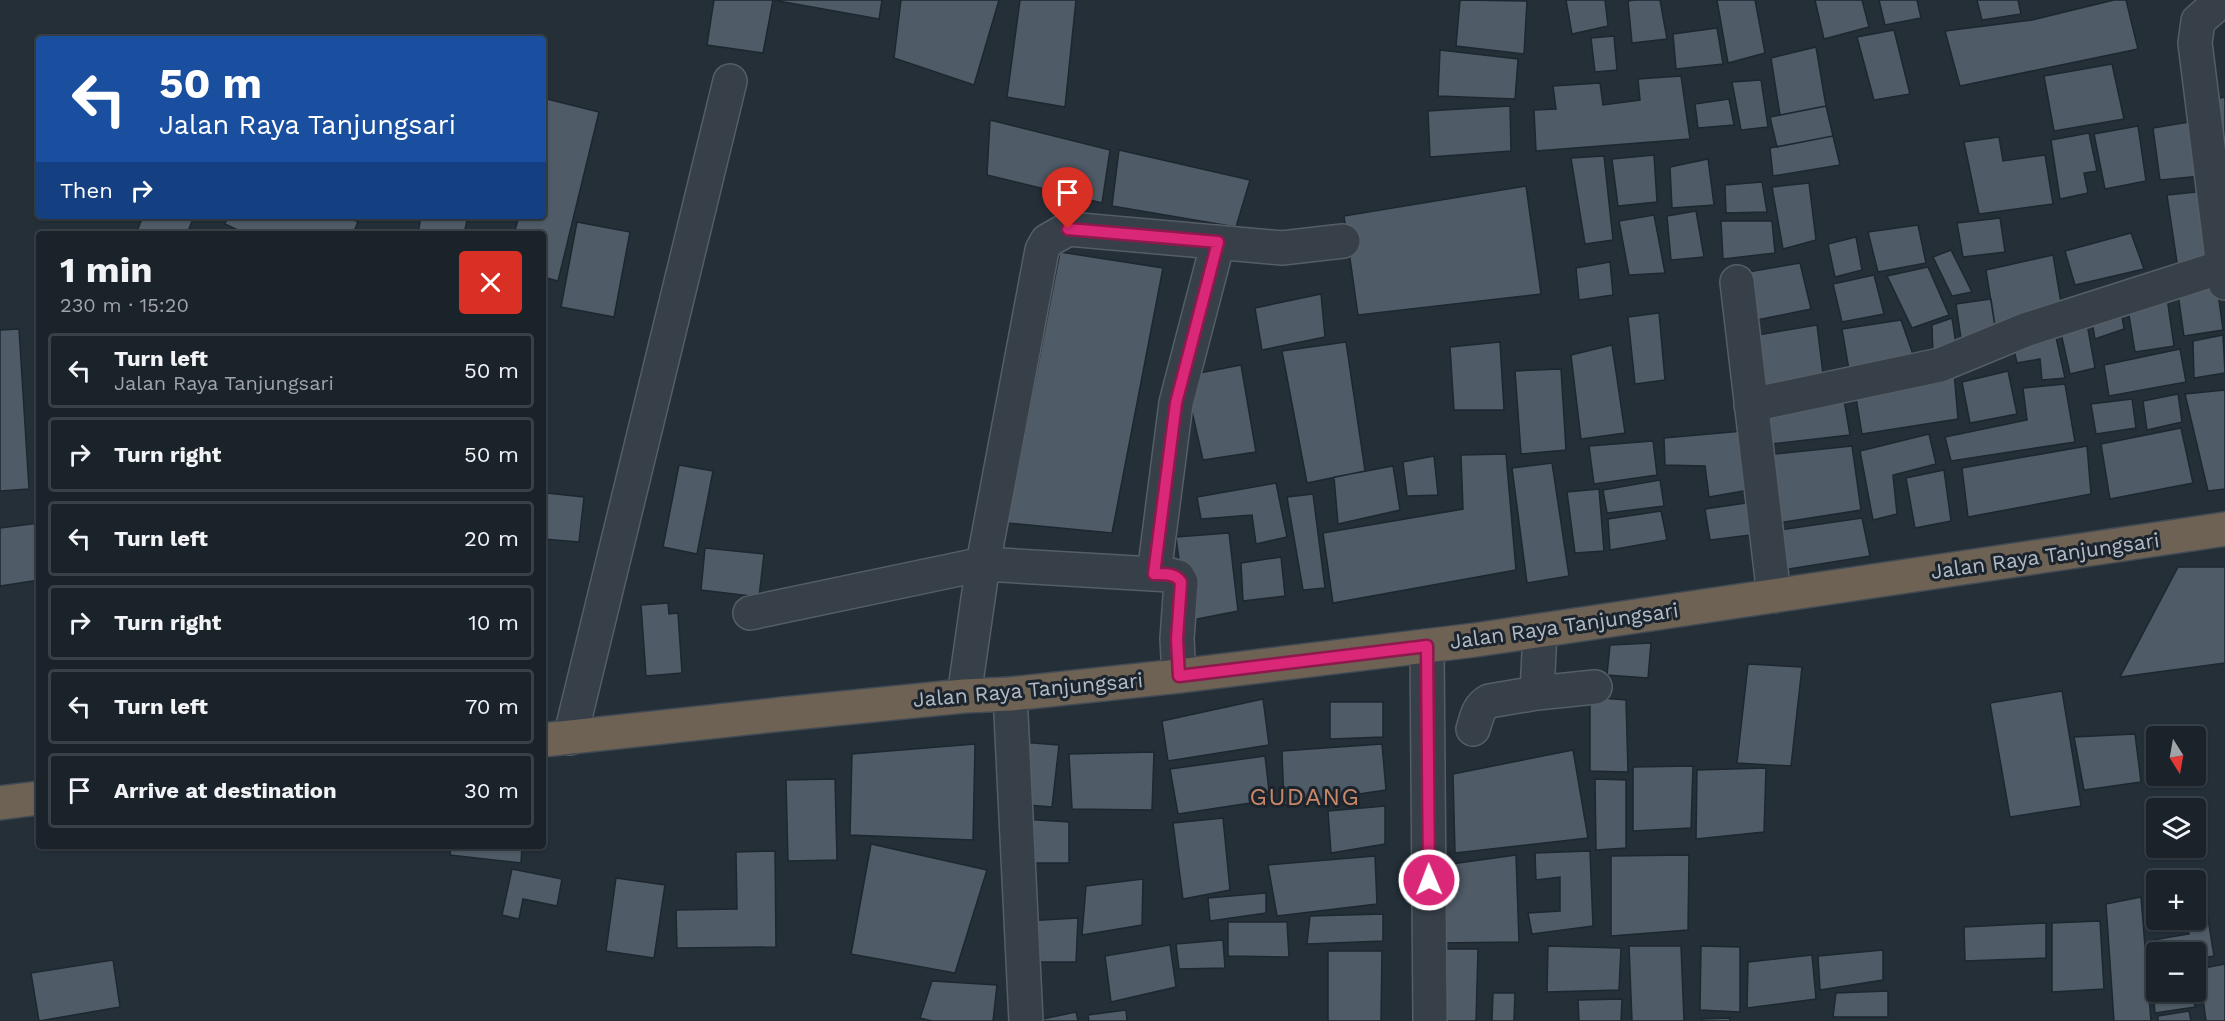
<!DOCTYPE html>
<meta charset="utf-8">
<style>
:root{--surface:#1b232a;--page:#242b32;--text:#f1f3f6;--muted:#a0a4a8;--line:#394047}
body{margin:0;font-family:"Work Sans",sans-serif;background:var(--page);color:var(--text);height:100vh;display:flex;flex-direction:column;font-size:22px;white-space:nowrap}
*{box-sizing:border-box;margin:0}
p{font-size:20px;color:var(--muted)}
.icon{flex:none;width:33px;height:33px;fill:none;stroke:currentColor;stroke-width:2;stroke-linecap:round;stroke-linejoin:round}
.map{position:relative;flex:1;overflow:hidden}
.details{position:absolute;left:36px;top:231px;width:510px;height:618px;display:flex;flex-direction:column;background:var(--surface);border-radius:6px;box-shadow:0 2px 4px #0004,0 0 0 2px var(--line)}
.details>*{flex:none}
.top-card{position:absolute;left:36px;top:36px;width:510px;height:183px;border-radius:6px;box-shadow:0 2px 4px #0004,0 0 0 2px var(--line);background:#1a4fa0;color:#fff;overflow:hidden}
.needle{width:39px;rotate:169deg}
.controls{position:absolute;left:2146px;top:726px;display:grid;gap:12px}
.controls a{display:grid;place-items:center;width:60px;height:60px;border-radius:6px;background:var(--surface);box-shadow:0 2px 4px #0004,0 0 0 2px var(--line);font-size:30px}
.pin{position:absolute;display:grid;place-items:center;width:51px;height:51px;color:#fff;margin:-62px -26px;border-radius:50% 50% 50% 0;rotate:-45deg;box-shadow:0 0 6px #0007}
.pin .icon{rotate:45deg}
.me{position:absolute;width:66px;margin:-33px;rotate:359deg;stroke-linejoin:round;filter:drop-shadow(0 0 4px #0008)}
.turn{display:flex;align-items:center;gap:21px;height:126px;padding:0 24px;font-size:27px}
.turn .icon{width:78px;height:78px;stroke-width:2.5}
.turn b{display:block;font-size:42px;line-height:51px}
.then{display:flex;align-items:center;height:57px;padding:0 24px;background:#0003;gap:12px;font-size:22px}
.round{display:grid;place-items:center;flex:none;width:63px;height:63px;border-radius:6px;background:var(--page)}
.headline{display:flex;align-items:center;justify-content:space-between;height:102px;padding:0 24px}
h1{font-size:36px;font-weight:700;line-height:45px}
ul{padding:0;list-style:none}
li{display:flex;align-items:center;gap:18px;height:75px;margin:0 12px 9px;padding:0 12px;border:3px solid var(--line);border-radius:6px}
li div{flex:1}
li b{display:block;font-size:22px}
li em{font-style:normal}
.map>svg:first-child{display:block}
.building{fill:#4f5b67;stroke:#1e2730;stroke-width:1.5}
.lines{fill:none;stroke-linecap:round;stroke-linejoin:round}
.minor-casing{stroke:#555e67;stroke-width:36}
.highway-casing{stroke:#424b54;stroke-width:36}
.minor{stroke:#374049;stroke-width:33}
.highway{stroke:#6e6255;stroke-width:33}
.route-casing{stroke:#8e194d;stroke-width:15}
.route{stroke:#db2777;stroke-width:10}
.labels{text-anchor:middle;stroke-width:6;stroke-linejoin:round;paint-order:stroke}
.street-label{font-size:21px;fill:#b2bbc5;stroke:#1c252e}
.quarter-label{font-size:24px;letter-spacing:1.5px;fill:#cb8867;stroke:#1c252e}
</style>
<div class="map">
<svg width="2225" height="1021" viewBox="0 0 2225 1021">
<rect width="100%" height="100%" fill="#242f38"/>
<path class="building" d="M714 0H882L879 19 773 0 763 53 707 45Z
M901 0H999L974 85 894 58Z
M1020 0H1076L1065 107 1007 97Z
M1460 0 1527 1 1524 54 1456 46Z
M1566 0H1605L1608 26 1572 34Z
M1634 0H1660L1667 39 1632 43 1628 1Z
M1717 0H1755L1765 53 1728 63Z
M1815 0H1862L1869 27 1824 39Z
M1879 0H1917L1921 18 1885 25Z
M1977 0H2018L2021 14 1982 20Z
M2114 0H2126L2138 49 1960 86 1945 31 2032 20Z
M1717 28 1723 64 1676 69 1673 34Z
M1894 30 1910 94 1874 100 1857 37Z
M1614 36 1617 70 1595 72 1591 38Z
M1816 47 1826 106 1780 115 1771 58Z
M1440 50 1518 59 1515 99 1438 96Z
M2112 64 2124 119 2054 131 2044 76Z
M1681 76 1690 139 1536 151 1534 110 1556 109 1553 86 1600 83 1603 105 1640 100 1638 79Z
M1761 80 1768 127 1741 130 1732 82Z
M2225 97V180L2207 101Z
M547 99 599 112 558 281 543 277V234H514L519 216H543V115Z
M1729 99 1734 125 1698 128 1695 104Z
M1510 106 1511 151 1430 157 1428 111Z
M1826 106 1833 136 1777 147 1770 117Z
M990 120 1110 150 1102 203 987 175Z
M2195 121 2201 176 2160 180 2153 128Z
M2138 126 2146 181 2105 189 2094 134Z
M2089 133 2097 171 2084 173 2088 193 2060 199 2051 140Z
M1833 136 1840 165 1773 176 1770 148Z
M1999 137 2003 161 2045 155 2053 204 1979 214 1964 142Z
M1119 150 1250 180 1236 227 1112 206Z
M1654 155 1657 202 1618 206 1612 159Z
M1604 156 1613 240 1585 244 1571 158Z
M1708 159 1714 205 1672 208 1670 167Z
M1762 182 1767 212 1726 213 1725 185Z
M1809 183 1816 240 1783 249 1772 187Z
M1526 186 1541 294 1358 315 1344 216Z
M2206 191 2215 257 2178 269 2167 195Z
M1696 211 1704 257 1671 260 1667 216Z
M1654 215 1665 273 1629 275 1619 221Z
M143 216H194L187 234H136Z
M228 216H346L358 222 353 234H246L225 224Z
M421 216H468L464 234H418Z
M2000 218 2005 252 1963 257 1957 223Z
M1721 221H1772L1775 253 1723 259Z
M577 222 630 232 614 317 561 307Z
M1918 225 1926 263 1878 272 1868 232Z
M2131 233 2144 269 2075 285 2065 251Z
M1856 237 1862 270 1835 277 1828 244Z
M1951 250 1972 292 1952 296 1933 257Z
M1060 252 1163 268 1112 533 1007 523Z
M2053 255 2062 309 1995 326 1986 270Z
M1610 262 1613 295 1579 300 1576 268Z
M1800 263 1811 309 1757 320 1748 272Z
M1928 267 1949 315 1912 328 1887 276Z
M1874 275 1884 314 1842 322 1833 284Z
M2216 278 2223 330 2184 336 2177 287Z
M2166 291 2174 346 2135 352 2127 303Z
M1321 294 1325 337 1262 350 1255 308Z
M1991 299 1995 326 1962 345 1956 304Z
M2120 304 2124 329 2095 339 2091 316Z
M1659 313 1665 380 1635 384 1628 317Z
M1952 318 1957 351 1933 357 1932 325Z
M2086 318 2095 368 2070 374 2059 324Z
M1901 320 1916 363 1850 376 1842 329Z
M1817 325 1824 382 1758 396 1752 336Z
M2054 328 2065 378 2042 380 2040 359 2017 363 2012 341Z
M19 329 29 489 0 491V330Z
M2223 335 2225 373 2194 378 2193 341Z
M1346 342 1365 471 1307 483 1282 351Z
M1500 342 1504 410H1454L1450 347Z
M1612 345 1625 433 1581 439 1571 355Z
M2180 349 2186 382 2109 396 2104 365Z
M1241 365 1256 452 1203 460 1184 376Z
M1561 369 1566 450 1521 454 1515 371Z
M2008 371 2017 414 1970 423 1962 382Z
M1954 372 1958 419 1862 434 1855 392Z
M2065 384 2075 442 1951 461 1945 437 2027 420 2023 388Z
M2225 390V489L2208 491 2185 394Z
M1843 394 1850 435 1771 444 1767 409Z
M2178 394 2182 422 2147 430 2143 401Z
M2132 399 2136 428 2096 434 2091 404Z
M2181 428 2193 483 2110 499 2101 444Z
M1743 431 1749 490 1709 497 1705 466 1665 465 1664 438Z
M1929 434 1936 464 1893 475 1897 514 1873 520 1860 451Z
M1653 441 1657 475 1594 484 1589 446Z
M1852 446 1861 510 1771 524 1765 455Z
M2087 446 2091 494 1968 517 1962 468Z
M1506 454 1516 570 1333 603 1323 533 1463 509 1461 455Z
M1434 456 1438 495 1407 496 1403 462Z
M1552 463 1569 576 1527 583 1512 468Z
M679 465 713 471 697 554 663 547Z
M1393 466 1400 510 1338 524 1334 477Z
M1944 470 1951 521 1915 528 1906 478Z
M1660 480 1664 506 1607 513 1603 490Z
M1276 483 1287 537 1256 544 1252 515 1201 519 1197 497Z
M1599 489 1604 551 1575 553 1567 492Z
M546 493 584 497 579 542 543 539Z
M1313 494 1325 588 1303 590 1287 497Z
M1753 502 1759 534 1710 540 1705 509Z
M1661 511 1667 540 1610 550 1608 519Z
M1862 518 1870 556 1777 571 1772 531Z
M39 523V580L0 586V528Z
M1229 533 1238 611 1187 621 1176 537Z
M705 548 764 554 759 597 701 590Z
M1281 557 1285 596 1243 601 1241 563Z
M2178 567H2225V663L2120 677Z
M668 603 669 614 678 613 682 673 646 676 641 605Z
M1651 643 1648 678 1607 675 1610 645Z
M1748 664 1802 667 1791 766 1737 763Z
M2062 691 2081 806 2010 817 1990 703Z
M1590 697 1626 700 1628 772 1590 771Z
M1263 699 1269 745 1168 761 1162 721Z
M1330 702H1383V737L1330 739Z
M2135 734 2141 782 2084 790 2074 737Z
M1020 742 1059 745 1052 807 1017 804Z
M975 744 973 840 850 835 852 754Z
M1382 744 1386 790 1284 805 1282 751Z
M1573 750 1588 838 1455 853 1453 774Z
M1154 752 1152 810 1072 809 1069 754Z
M1265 756 1270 800 1178 814 1170 769Z
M1693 766 1691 828 1633 831V767Z
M1766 768 1764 832 1696 839 1697 770Z
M835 779 837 860 788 861 786 780Z
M1595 779 1626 780V848L1596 850Z
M1385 806V844L1331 853 1328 811Z
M1223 818 1230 890 1183 899 1173 823Z
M1023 819 1069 822V863H1020Z
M871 844 987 870 955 973 851 954Z
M451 846H522L521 863 450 855Z
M775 851 776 947 677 948 676 910 737 909 736 852Z
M1590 851 1593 926 1532 934 1528 913 1560 911V877L1536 880 1535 853Z
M1516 855 1519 942 1436 943 1437 866Z
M1689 855 1688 930 1611 936V856Z
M1375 856 1377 904 1277 916 1268 865Z
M512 869 562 879 557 906 523 899 519 919 502 915Z
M616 878 665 885 654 958 606 951Z
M1143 879 1142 925 1082 935 1086 886Z
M1266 893V913L1210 921 1208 898Z
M2204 894 2214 956 2196 959V952H2157L2155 967 2153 940 2189 934 2187 923 2153 932 2145 903 2157 901V920H2196V895Z
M2141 897 2151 1021H2114L2106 904Z
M1383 914V941L1307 944 1310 916Z
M1078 918 1076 962H1024L1025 921Z
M2100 921 2104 989 2052 992V923Z
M1228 922H1287L1289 957 1228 956Z
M2046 923V958L1965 961 1964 927Z
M1223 940 1225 968 1179 969 1176 944Z
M1170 945 1176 987 1111 1002 1105 956Z
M1548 946 1621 948 1619 990 1547 992Z
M1629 946H1681L1684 1021H1632Z
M1701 946 1740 947V1012L1700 1010Z
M1436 949H1478L1476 1021H1434Z
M1883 950V980L1820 990 1818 956Z
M1328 951H1382L1381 1021H1328Z
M1812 955 1816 999 1747 1008 1748 962Z
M113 960 120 1007 39 1021 31 973Z
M2225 964V1021H2206L2199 969Z
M2157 978V992H2194L2195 1007 2155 1013 2152 979Z
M932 981 997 985 993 1021H932L920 1018Z
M1888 991V1017H1833L1836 993Z
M1493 993H1515L1514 1021H1492Z
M1622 999 1621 1021H1579L1578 1000Z
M1126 1010 1127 1021H1089L1088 1015Z
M2189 1011 2191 1021H2158V1016Z
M1076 1012 1078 1021H1033Z
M1730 1018V1021H1702V1019Z"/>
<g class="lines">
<defs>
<path id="minor" d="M2222 0 2198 21 2195 43 2225 283
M1737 282 1774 596
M1751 405 1940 365 2025 330 2222 267
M1154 574 1176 403 1218 242
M750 613 983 564 1170 575 1178 577 1181 582 1177 639 1179 676
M1427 646 1430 1021
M1537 693 1595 687
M1010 694 1026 1021
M964 696 983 564 1042 250 1047 241 1068 229 1282 248 1343 241
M1473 729C1477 717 1478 707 1489 701L1537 693 1540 631
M570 738 730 81"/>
<path id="highway" d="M543 740 783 714 964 696 1010 694 1179 676 1475 640 2225 529
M0 803 39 798"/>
</defs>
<use href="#minor" class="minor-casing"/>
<use href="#highway" class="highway-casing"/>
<use href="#minor" class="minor"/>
<use href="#highway" class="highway"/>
</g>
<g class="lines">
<defs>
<path id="route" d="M1068 229 1218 242 1176 403 1154 574C1165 574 1175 573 1181 582L1177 639 1179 676 1427 646 1429 880"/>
</defs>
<use href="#route" class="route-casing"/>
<use href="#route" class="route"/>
</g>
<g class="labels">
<g class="street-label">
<text transform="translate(2045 556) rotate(-8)" y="7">Jalan Raya Tanjungsari</text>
<text transform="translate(1564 626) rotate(-8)" y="7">Jalan Raya Tanjungsari</text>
<text transform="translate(1028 690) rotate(-5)" y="7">Jalan Raya Tanjungsari</text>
</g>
<g class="quarter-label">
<text x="1305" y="805">GUDANG</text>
</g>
</g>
</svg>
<div class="controls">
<a><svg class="needle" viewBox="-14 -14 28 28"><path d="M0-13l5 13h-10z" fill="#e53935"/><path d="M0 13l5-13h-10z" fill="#a0a4a8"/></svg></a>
<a><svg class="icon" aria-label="layers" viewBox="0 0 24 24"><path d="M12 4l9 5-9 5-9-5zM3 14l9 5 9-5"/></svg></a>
<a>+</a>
<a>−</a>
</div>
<div class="pin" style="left:1068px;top:229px;background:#d93025"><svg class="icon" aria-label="arrive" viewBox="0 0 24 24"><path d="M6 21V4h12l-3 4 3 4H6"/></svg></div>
<svg class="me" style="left:1429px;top:880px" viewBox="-20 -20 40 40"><circle r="17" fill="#db2777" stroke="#fff" stroke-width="3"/><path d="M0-11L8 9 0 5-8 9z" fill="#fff"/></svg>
<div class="top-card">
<div class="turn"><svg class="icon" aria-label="left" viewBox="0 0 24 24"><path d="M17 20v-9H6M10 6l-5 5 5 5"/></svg><div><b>50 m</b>Jalan Raya Tanjungsari</div></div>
<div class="then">Then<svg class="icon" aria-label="right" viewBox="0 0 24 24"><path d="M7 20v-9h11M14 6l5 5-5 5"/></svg></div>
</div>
<section class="details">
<div class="headline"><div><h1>1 min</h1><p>230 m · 15:20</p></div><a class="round" style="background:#d93025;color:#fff"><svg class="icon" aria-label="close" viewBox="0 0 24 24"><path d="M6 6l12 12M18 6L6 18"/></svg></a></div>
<ul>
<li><svg class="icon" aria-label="left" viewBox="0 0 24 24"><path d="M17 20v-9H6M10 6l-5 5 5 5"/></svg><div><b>Turn left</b><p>Jalan Raya Tanjungsari</p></div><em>50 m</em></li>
<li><svg class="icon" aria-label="right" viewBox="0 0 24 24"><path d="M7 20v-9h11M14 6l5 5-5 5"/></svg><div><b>Turn right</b></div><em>50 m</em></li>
<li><svg class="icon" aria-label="left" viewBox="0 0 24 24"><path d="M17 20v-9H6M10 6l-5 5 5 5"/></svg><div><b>Turn left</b></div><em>20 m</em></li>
<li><svg class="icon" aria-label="right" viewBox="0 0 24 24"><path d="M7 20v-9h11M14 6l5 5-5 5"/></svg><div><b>Turn right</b></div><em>10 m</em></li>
<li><svg class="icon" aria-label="left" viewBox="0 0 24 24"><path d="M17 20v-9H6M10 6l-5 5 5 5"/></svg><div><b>Turn left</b></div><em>70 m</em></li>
<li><svg class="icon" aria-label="arrive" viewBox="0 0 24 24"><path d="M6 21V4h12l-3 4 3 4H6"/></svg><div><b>Arrive at destination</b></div><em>30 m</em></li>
</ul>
</section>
</div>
